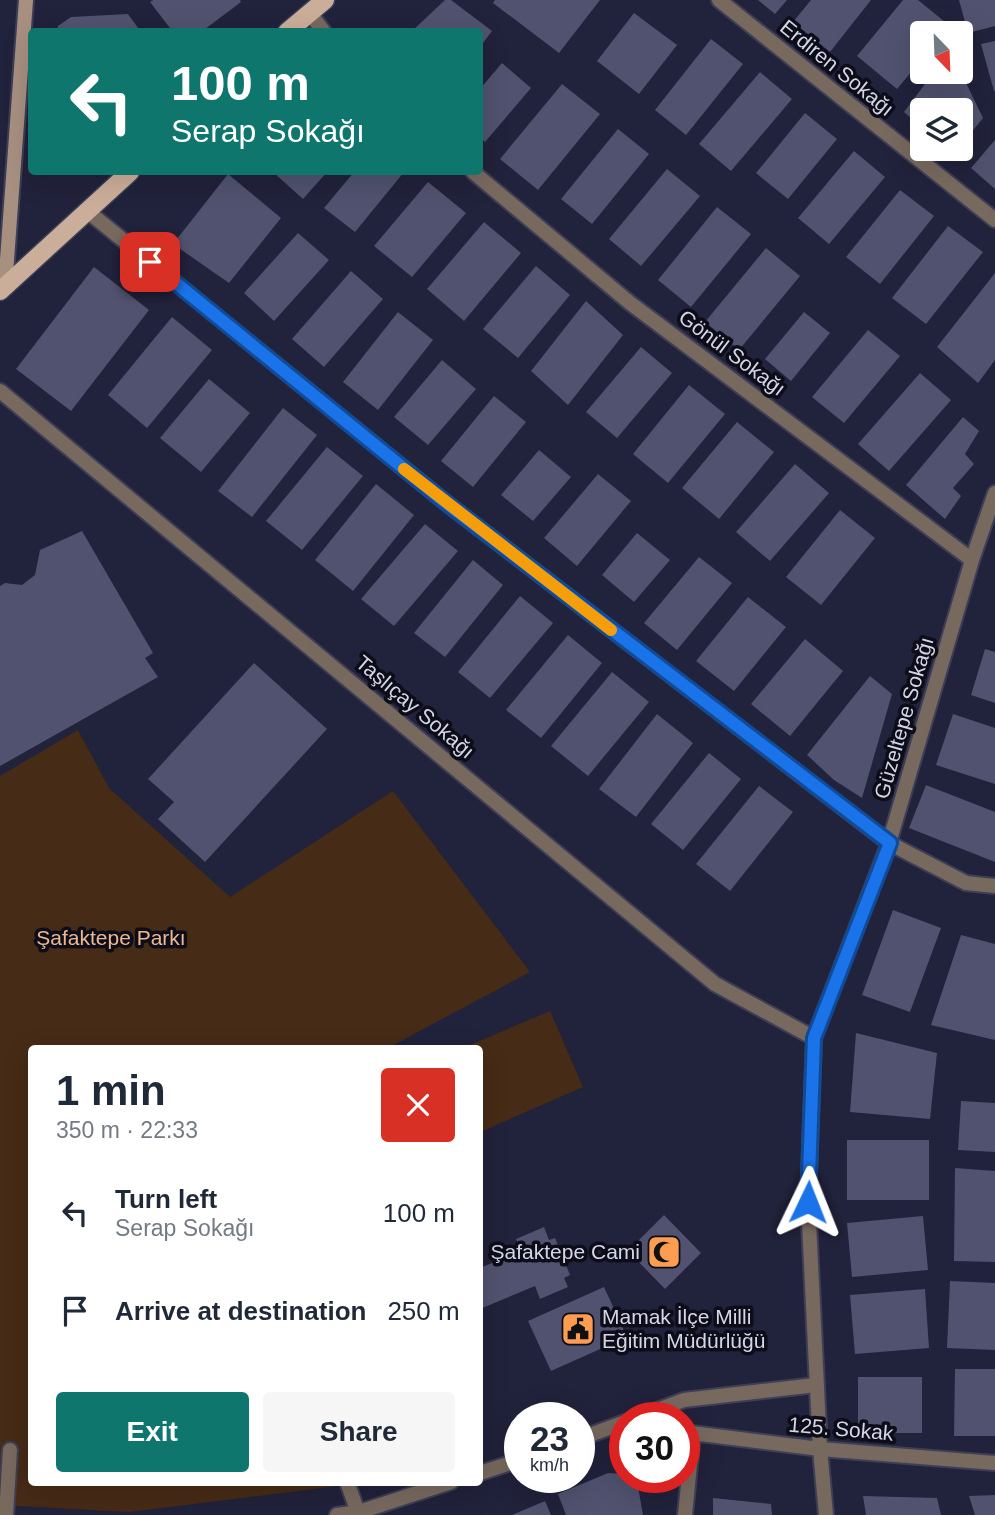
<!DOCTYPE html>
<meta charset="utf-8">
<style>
:root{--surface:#fff;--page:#f6f6f7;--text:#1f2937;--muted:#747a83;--accent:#0f766e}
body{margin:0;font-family:Arial,sans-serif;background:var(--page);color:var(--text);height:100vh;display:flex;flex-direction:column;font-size:26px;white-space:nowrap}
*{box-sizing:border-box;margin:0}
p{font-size:23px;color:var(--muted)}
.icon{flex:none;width:38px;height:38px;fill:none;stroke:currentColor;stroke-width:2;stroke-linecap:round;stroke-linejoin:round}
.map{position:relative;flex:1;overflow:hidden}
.side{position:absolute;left:28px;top:1045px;width:455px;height:441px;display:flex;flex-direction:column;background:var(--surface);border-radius:7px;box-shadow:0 7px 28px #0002}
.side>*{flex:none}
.hud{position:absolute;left:28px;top:28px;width:455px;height:147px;border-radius:7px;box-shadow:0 7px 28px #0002;background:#0f766e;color:#fff;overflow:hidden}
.needle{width:46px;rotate:157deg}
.controls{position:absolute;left:910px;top:21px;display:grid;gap:14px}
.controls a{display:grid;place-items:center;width:63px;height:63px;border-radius:7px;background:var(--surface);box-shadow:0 7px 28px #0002;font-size:35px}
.speed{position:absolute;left:504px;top:1402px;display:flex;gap:14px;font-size:35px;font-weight:700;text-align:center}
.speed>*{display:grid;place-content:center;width:91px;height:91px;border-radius:50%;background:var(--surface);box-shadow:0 7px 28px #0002;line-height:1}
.speed small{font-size:18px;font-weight:400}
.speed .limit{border:10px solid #d22;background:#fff;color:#111}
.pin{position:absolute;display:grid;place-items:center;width:60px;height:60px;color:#fff;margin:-30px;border-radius:14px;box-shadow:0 4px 10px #0006}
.me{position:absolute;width:77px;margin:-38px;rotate:2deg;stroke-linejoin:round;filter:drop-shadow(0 0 5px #0008)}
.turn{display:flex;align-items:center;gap:24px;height:147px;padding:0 28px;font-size:32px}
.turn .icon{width:91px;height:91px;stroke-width:2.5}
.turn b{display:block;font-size:49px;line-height:60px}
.round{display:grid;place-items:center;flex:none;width:74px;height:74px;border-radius:7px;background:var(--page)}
.overview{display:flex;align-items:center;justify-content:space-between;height:119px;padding:0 28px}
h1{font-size:42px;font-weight:700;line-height:52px}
.cta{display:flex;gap:14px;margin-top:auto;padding:14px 28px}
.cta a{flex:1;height:80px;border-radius:7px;background:var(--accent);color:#fff;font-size:28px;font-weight:700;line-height:80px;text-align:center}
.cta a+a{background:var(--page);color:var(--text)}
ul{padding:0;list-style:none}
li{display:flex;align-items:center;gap:21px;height:98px;padding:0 28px}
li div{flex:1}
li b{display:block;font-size:26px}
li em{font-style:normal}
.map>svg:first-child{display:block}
.green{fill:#462b16}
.building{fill:#50526f}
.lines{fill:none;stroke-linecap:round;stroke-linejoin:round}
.street-casing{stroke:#3e3f56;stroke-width:18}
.secondary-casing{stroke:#3e3f56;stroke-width:18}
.primary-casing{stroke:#3e3f56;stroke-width:21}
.street{stroke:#78695f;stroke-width:14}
.secondary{stroke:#a79080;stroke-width:14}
.primary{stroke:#cbae99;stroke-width:18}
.route-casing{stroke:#114b97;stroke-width:18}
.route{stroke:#1a73e8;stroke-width:12}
.slow{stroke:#f59e0b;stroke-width:12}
.labels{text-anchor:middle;stroke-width:7;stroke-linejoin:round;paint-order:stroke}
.street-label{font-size:21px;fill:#d4d5e6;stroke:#0c0d18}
.park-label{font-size:21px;fill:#eeb790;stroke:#0c0d18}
.poi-label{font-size:21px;fill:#d4d5e6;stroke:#0c0d18;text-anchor:end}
</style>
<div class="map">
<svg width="995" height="1515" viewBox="0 0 995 1515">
<rect width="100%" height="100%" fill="#21223b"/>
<path class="green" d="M78 730 109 788 230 897 393 791 530 972 388 1048H32V1482H336L338 1486 129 1512 0 1505V776Z
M550 1011 583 1087 480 1132V1048H463Z"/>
<path class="building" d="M153 0H240L241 2 201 32H173L150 2Z
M445 0H451L492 31 480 47V32H411Z
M495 0H600L559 53 493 3Z
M758 0H787L775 14Z
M811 0H871L830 52 793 22Z
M903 0H918L950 26 944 33H922V59L897 89 857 56Z
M959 0H995V26L968 33Z
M634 13 677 45 639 94 597 61Z
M128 14 141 32H57L58 26 71 17Z
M711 39 743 64 686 135 655 110Z
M995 41V91H994L981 44Z
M502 63 531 88 485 142 480 137V89Z
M760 72 792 99 731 171 699 144Z
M934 72H954L964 79 983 118 961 145V110H922V128L904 112Z
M562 84 600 114 538 190 500 159Z
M805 113 837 139 788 199 756 173Z
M618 129 649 154 592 224 561 199Z
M995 140V189L971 168Z
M854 151 885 177 829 244 798 218Z
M667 169 700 196 641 266 609 239Z
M273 172H327L303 199Z
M354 172H404L355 232 324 208Z
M228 174 281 218 229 283 173 244Z
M428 182 466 213 412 277 374 246Z
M900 190 934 216 880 284 846 257Z
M717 207 751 234 691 307 658 280Z
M484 222 521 253 464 321 427 289Z
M948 226 983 252 926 324 892 298Z
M298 233 329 260 274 321 244 293Z
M766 248 800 276 739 350 705 322Z
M536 266 570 295 518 358 483 329Z
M94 267 149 310 71 411 16 369Z
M351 271 383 299 324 367 292 339Z
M995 273V360L978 383 937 347Z
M586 301 623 335 568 405 531 371Z
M398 312 433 340 378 410 343 382Z
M804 312 830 333 791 381 765 359Z
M172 317 212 350 147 428 108 395Z
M868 330 900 356 844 423 812 397Z
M641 347 672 373 617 438 586 412Z
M442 360 476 389 428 445 394 417Z
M920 373 951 400 889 471 858 444Z
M209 379 250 413 201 472 160 438Z
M689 385 725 414 668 483 633 454Z
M494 396 526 422 473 487 441 461Z
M283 408 317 435 252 517 218 491Z
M963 417 979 431 965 454 974 464 953 488 961 496 945 519 906 485Z
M737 422 774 452 719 519 682 488Z
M327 447 363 476 302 550 266 521Z
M539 450 571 477 533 521 501 495Z
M795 464 829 493 770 561 736 532Z
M598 474 631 501 577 566 544 538Z
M376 484 414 515 353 591 315 560Z
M840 510 875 538 821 605 786 577Z
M425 524 458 551 394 626 361 599Z
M82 531 153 653 145 658 158 677 0 766V586L5 583 22 585 35 575 40 550Z
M637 533 670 560 634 602 602 575Z
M699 557 732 583 677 650 644 623Z
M473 560 503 585 445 657 414 633Z
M520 596 553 623 490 698 458 672Z
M748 597 786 627 734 691 696 661Z
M568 635 602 663 541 738 506 710Z
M805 639 843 671 790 736 751 704Z
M985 649 995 652V703L971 695Z
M254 663 327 729 205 862 158 819 174 802 148 779Z
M612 672 649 702 588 776 551 746Z
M870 676 892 694 862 798 834 780 807 755Z
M657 714 693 743 636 817 599 789Z
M953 714 995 728V784L936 765Z
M709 753 741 779 683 850 651 824Z
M926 785 995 812V862L909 828Z
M759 786 793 812 730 891 696 864Z
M893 910 941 928 910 1012 862 995Z
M961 935 995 944V1040L931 1025Z
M856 1033 937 1053 930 1119 850 1112Z
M961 1101 995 1103V1152L958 1150Z
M847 1140H929V1200H847Z
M955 1168 995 1171V1262L954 1261Z
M664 1215 701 1253 665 1289 628 1251Z
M923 1216 928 1270 852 1277 847 1223Z
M544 1227 549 1240 555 1238 570 1275 564 1278 568 1287 540 1299 535 1286 480 1309V1268L521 1251 516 1239Z
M950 1281 995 1283V1350L947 1348Z
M604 1287 627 1337 551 1371 528 1321Z
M925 1289 929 1348 855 1354 850 1295Z
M955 1369H995V1436H954Z
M858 1377H922V1433H858Z
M608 1473 625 1474V1477H631L637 1481 643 1515H566L558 1494Z
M995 1495V1515H975L969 1496Z
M863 1496 937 1498 941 1515H866Z
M713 1498 771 1504 772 1515H713Z
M545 1501 551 1515H512Z"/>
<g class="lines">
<defs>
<path id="street" d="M719 0 995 220
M309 12 324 32
M473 172 630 303 972 560
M86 210 445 502 889 843 966 883 995 886
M0 391 715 984 814 1038
M636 1418 684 1400 816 1385
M684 1432 820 1449 995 1463
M579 1439 625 1422
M480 1473 520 1460
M347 1482 359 1515
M6 1515 10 1450
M337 1515 359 1512 451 1482
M685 1515 693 1434
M826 1515 820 1449 808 1202 814 1038 889 843 972 560 995 493"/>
<path id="secondary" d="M5 287 26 0"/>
<path id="primary" d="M287 32 325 0
M0 291 130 172"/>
</defs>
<use href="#street" class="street-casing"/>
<use href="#secondary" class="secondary-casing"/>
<use href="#primary" class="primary-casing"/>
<use href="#street" class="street"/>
<use href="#secondary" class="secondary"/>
<use href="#primary" class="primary"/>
</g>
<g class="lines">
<defs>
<path id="route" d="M150 262 445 502 890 843 814 1038 808 1202"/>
</defs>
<use href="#route" class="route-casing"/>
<use href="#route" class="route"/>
<path class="slow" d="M404 469 611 630"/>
</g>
<defs>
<symbol id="mosque-square" viewBox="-11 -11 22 22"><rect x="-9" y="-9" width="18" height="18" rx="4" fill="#fc9d52" stroke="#0c0d18"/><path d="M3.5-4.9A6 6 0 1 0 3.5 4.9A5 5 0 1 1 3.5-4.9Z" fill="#111"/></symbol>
<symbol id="civic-square" viewBox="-11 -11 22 22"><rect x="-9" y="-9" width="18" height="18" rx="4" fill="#fc9d52" stroke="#0c0d18"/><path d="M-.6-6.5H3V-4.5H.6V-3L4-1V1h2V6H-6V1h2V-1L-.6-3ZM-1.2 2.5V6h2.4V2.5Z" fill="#111"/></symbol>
</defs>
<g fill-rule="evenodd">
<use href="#mosque-square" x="645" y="1233" width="38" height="38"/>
<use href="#civic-square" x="559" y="1310" width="38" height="38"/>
</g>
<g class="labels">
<g class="street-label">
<text transform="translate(837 68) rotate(39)" y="7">Erdiren Sokağı</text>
<text transform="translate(732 353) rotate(37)" y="7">Gönül Sokağı</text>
<text transform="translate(415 707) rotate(40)" y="7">Taşlıçay Sokağı</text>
<text transform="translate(904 718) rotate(-74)" y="7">Güzeltepe Sokağı</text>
<text transform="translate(841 1429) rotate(5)" y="7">125. Sokak</text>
</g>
<g class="park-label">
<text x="111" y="945">Şafaktepe Parkı</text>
</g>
<g class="poi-label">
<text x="640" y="1259">Şafaktepe Cami</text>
<text x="602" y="1324" text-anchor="start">Mamak İlçe Milli<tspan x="602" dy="24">Eğitim Müdürlüğü</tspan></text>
</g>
</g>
</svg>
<div class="controls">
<a><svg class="needle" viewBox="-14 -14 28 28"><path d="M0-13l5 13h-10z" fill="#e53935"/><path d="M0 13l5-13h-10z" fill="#747a83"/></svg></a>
<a><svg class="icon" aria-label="layers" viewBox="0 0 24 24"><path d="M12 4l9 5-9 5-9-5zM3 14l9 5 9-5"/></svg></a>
</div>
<div class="speed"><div>23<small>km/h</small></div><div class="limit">30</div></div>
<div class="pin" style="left:150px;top:262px;background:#d93025"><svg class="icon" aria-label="arrive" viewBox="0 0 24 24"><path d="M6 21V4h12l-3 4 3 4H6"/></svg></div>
<svg class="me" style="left:808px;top:1202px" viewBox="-20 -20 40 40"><path d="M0-17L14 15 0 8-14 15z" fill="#1a73e8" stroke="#fff" stroke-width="4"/></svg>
<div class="hud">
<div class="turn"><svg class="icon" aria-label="left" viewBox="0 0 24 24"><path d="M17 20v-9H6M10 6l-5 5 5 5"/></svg><div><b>100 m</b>Serap Sokağı</div></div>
</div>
<section class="side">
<div class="overview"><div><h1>1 min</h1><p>350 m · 22:33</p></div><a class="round" style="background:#d93025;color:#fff"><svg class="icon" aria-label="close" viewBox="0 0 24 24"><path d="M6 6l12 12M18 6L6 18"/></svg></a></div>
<ul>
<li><svg class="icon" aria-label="left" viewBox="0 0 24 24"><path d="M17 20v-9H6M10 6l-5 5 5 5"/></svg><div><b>Turn left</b><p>Serap Sokağı</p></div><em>100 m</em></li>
<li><svg class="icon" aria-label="arrive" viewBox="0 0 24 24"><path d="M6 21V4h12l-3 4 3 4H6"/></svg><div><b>Arrive at destination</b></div><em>250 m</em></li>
</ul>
<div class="cta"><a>Exit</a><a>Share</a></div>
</section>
</div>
